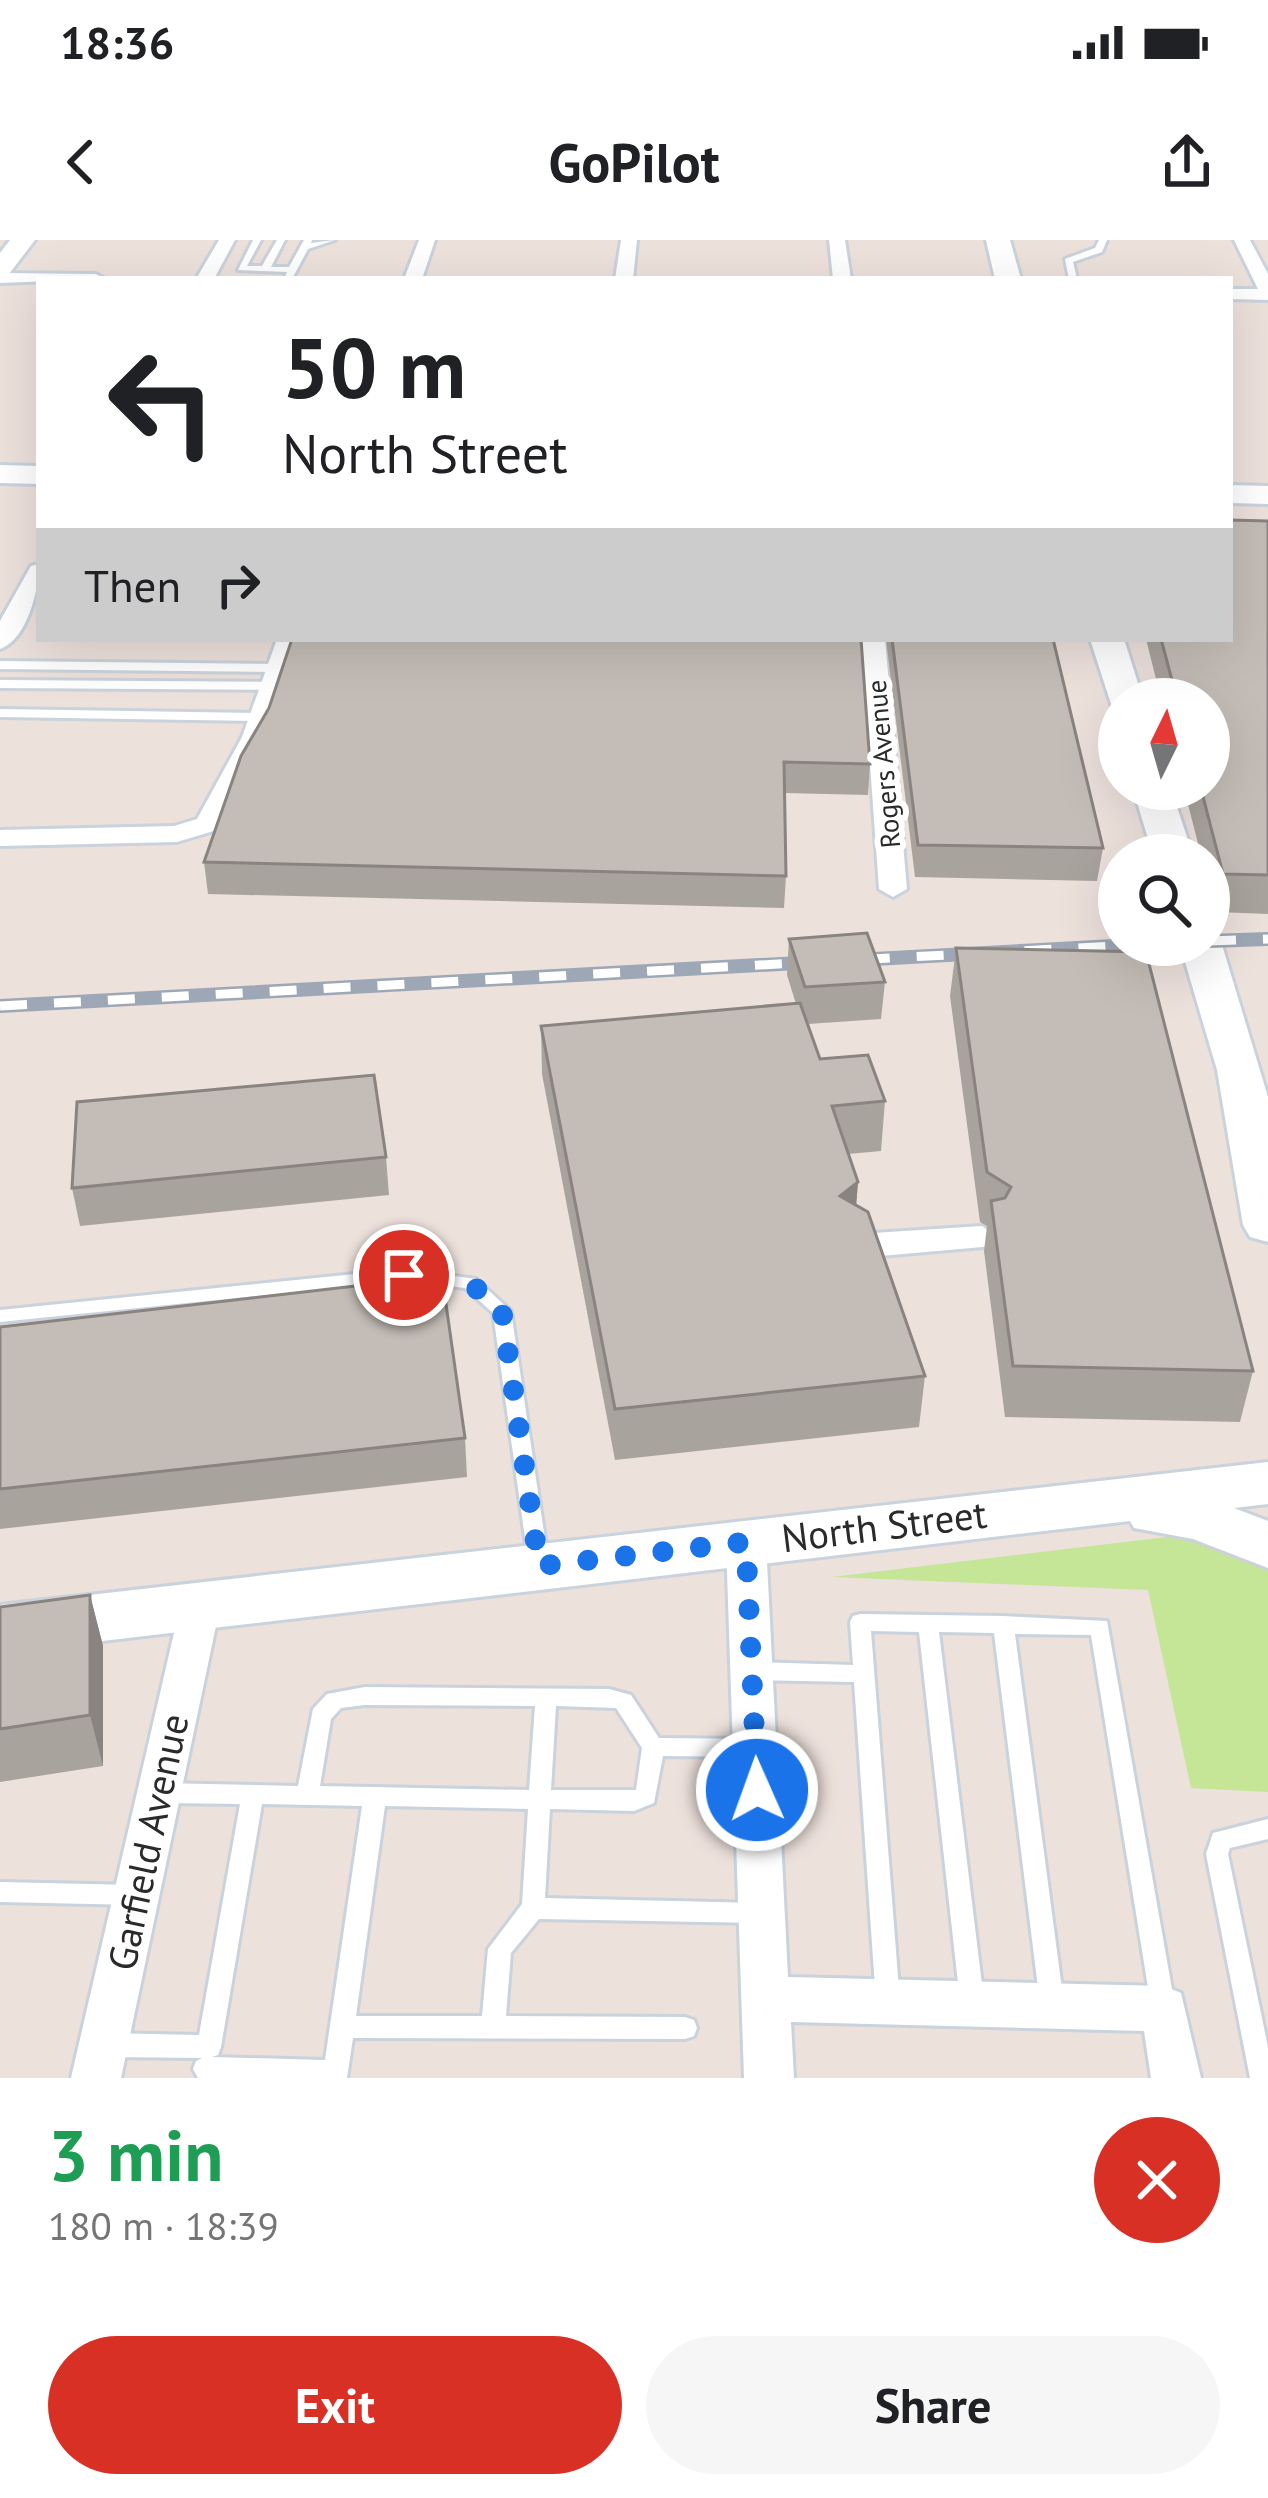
<!DOCTYPE html>
<meta charset="utf-8">
<style>
:root{--surface:#fff;--page:#f6f6f6;--text:#202124;--muted:#757577;--accent:#d93025}
body{margin:0;font-family:"PT Sans",sans-serif;background:var(--page);color:var(--text);height:100vh;display:flex;flex-direction:column;font-size:45px;white-space:nowrap}
*{box-sizing:border-box;margin:0}
p{font-size:39px;color:var(--muted)}
.icon{flex:none;width:66px;height:66px;fill:none;stroke:currentColor;stroke-width:2;stroke-linecap:round;stroke-linejoin:round}
.map{position:relative;height:1838px;overflow:hidden}
.details{display:flex;flex-direction:column;background:var(--surface);flex:1}
.details>*{flex:none}
.guide{position:absolute;left:36px;top:36px;width:1197px;height:366px;border-radius:0px;box-shadow:0 12px 48px #0002;background:#fff;color:var(--text);overflow:hidden}
.needle{width:78px;rotate:5deg}
.tools{position:absolute;left:1098px;top:438px;display:grid;gap:24px}
.tools a{display:grid;place-items:center;width:132px;height:132px;border-radius:50%;background:var(--surface);box-shadow:0 12px 48px #0002;font-size:60px}
.pin{position:absolute;display:grid;place-items:center;width:102px;height:102px;color:#fff;margin:-51px;border:6px solid #fff;border-radius:50%;box-shadow:0 3px 12px #0007}
.me{position:absolute;width:132px;margin:-66px;rotate:358deg;stroke-linejoin:round;filter:drop-shadow(0 0 9px #0008)}
.turn{display:flex;align-items:center;gap:42px;height:252px;padding:0 48px;font-size:54px}
.turn .icon{width:156px;height:156px;stroke-width:2.5}
.turn b{display:block;font-size:84px;line-height:102px}
.then{display:flex;align-items:center;height:114px;padding:0 48px;background:#0003;gap:24px;font-size:45px}
.round{display:grid;place-items:center;flex:none;width:126px;height:126px;border-radius:63px;background:var(--page)}
.head{display:flex;align-items:center;justify-content:space-between;height:204px;padding:0 48px}
h1{font-size:72px;font-weight:700;line-height:90px;color:#1e9e55}
.cta{display:flex;gap:24px;margin-top:auto;padding:24px 48px}
.cta a{flex:1;height:138px;border-radius:72px;background:var(--accent);color:#fff;font-size:48px;font-weight:700;line-height:138px;text-align:center}
.cta a+a{background:var(--page);color:var(--text)}
.status{display:flex;justify-content:space-between;align-items:center;height:84px;padding:0 60px;background:var(--surface);direction:ltr}
.status svg{height:33px;fill:currentColor}
header{display:flex;justify-content:space-between;align-items:center;height:156px;padding:0 48px;background:var(--surface);font-size:54px;font-weight:700}
.map>svg:first-child{display:block}
.green{fill:#c5e597}
.lines{fill:none;stroke-linecap:round;stroke-linejoin:round}
.lane-casing{stroke:#cad2dc;stroke-width:6}
.street-casing{stroke:#cad2dc;stroke-width:6}
.secondary-casing{stroke:#cad2dc;stroke-width:6}
.lane{fill:#fff;fill-rule:evenodd}
.street{fill:#fff;fill-rule:evenodd}
.secondary{fill:#fff;fill-rule:evenodd}
.rail-casing{stroke:#9ea7b5;stroke-width:14}
.rail{stroke:#fff;stroke-width:9;stroke-dasharray:27;stroke-linecap:butt}
.wall{fill:#a9a39d}
.shaded-wall{fill:#898480}
.building{fill:#c4bdb7;stroke:#898480;stroke-width:3}
.route{stroke:#1a73e8;stroke-width:21;stroke-dasharray:0 37.8}
.labels{text-anchor:middle;stroke-width:12;stroke-linejoin:round;paint-order:stroke}
.far-street-label{font-size:27px;fill:#2a2a2a;stroke:#fff}
.near-street-label{font-size:39px;fill:#2a2a2a;stroke:#fff}
</style>
<div class="status"><b>18:36</b><svg viewBox="0 0 49 12"><path d="M0 12V9h3v3zM5 12V6h3v6zM10 12V3h3v9zM15 12V0h3v12zM26 1h20v11H26zM47 4h2v5h-2z"/></svg></div>
<header><svg class="icon" aria-label="back" viewBox="0 0 24 24"><path d="M15 5l-7 7 7 7"/></svg>GoPilot<svg class="icon" aria-label="share" viewBox="0 0 24 24"><path d="M12 15V3M7 8l5-5 5 5M5 13v7h14v-7"/></svg></header>
<div class="map">
<svg width="1268" height="1838" viewBox="0 0 1268 1838">
<rect width="100%" height="100%" fill="#ede1dc"/>
<path class="green" d="M1209 1292 1268 1307V1552L1191 1548 1148 1350 832 1337Z"/>
<g class="lines">
<defs>
<path id="lane" d="M253 0H261L247 26H262L277 0H285L271 27H289L304 0H312L311 3 335 0 308 9 292 39H284L287 32 238 30Z
M1099 0H1107L1102 12 1073 22 1077 39H1069L1065 19 1095 8Z
M0 421 281 424 287 428 281 432 0 429Z
M0 440 274 442 280 446 274 450 0 448Z
M0 469 264 473 270 477 264 481 0 477Z
M404 1029 476 1039 511 1071 549 1326 546 1332 539 1334 532 1332 529 1326 493 1073 465 1048 404 1041 0 1082V1070Z
M860 1374 1003 1376 1107 1381 1175 1766 1171 1774 1163 1777 1155 1774 1151 1766 1091 1395 1015 1394 1064 1764 1060 1772 1052 1775 1044 1772 1040 1764 994 1393 939 1392 984 1761 980 1769 972 1772 964 1769 960 1761 919 1392 871 1391 900 1762 896 1770 888 1773 880 1770 876 1762 854 1442 753 1440 746 1437 742 1431 746 1425 753 1422 853 1425 850 1382 853 1376Z
M365 1447 609 1449 631 1455 659 1498 755 1499 763 1501 766 1508 763 1515 755 1517 663 1516 654 1563 634 1571 550 1569 545 1658 759 1663 767 1666 771 1673 767 1680 759 1683 539 1679 511 1713 506 1776 685 1777 694 1780 697 1788 694 1796 685 1799 353 1798 347 1838H198L193 1829 196 1821 202 1818 106 1817 97 1813 94 1805 97 1797 106 1793 199 1795 240 1564 160 1563 152 1560 149 1553 152 1546 160 1543 298 1546 313 1469 327 1454ZM365 1465 535 1466 529 1550 320 1546 331 1479 341 1468ZM556 1466 616 1468 642 1508 636 1550H551ZM262 1564 362 1566 325 1820 212 1817 218 1815 221 1807ZM385 1566 528 1569 522 1664 488 1709 482 1776H356Z
M1268 1579V1599L1230 1608 1228 1614 1268 1807V1838H1250L1206 1614 1213 1593Z
M0 1642 136 1645 144 1648 148 1655 144 1662 136 1665 0 1662Z"/>
<path id="street" d="M219 0H235L214 39H196Z
M419 0H435L422 39H404Z
M621 0H637L633 39H615Z
M829 0H845L851 39H833Z
M1234 0H1250L1268 34V60L1230 59V49H1258Z
M0 33 96 34 105 39 0 43Z
M39 324C39 350 27 400 0 409V381L31 326Z
M277 399H301L268 497 217 590 177 602 0 606V590L174 586 197 579 242 497Z
M861 399H885L907 649 893 657 879 649Z
M982 986 999 998 994 1006 858 1018 841 1006 858 994Z
M746 1287 760 1291 766 1302 788 1737 1164 1746 1181 1753 1201 1838H1151L1144 1791 791 1782 794 1838H744L726 1302 732 1291Z
M200 1351 214 1355 220 1367 121 1838H71L180 1367 186 1355Z"/>
<path id="secondary" d="M10 0H35L9 34 0 36V13Z
M986 0H1010L1021 39H995Z
M0 225 39 226V244L0 243Z
M1230 245 1268 246V264L1230 263Z
M1090 399H1124L1143 459H1119V468L1112 467Z
M1133 549H1171L1193 615H1153Z
M1209 694 1222 705 1268 857V1002L1250 997 1243 985 1217 830 1180 705H1209Z
M1268 1222V1264L1234 1268 1268 1281V1328L1193 1299 1134 1288 1130 1281 0 1413V1365Z"/>
</defs>
<use href="#lane" class="lane-casing"/>
<use href="#street" class="street-casing"/>
<use href="#secondary" class="secondary-casing"/>
<use href="#lane" class="lane"/>
<use href="#street" class="street"/>
<use href="#secondary" class="secondary"/>
<defs>
<path id="rail" d="M1209 701 1268 699
M0 766 1132 705"/>
</defs>
<use href="#rail" class="rail-casing"/>
<use href="#rail" class="rail"/>
</g>
<path class="wall" d="M1268 281V674L1216 672 1209 646V615H1201L1184 549H1209V459H1161L1146 399H1230Z
M886 399H1053L1103 608 1097 641 915 637Z
M269 468 870 524 868 555 785 553 786 636 784 668 208 654 204 622Z
M789 699 885 742 881 779 808 784 820 819 885 861 881 911 848 914 858 942 856 965 925 1136 919 1187 615 1220 542 834 541 786 796 764 787 735Z
M956 708 1253 1131 1240 1182 1005 1177 984 1011 987 986 980 982 950 756Z
M386 917 389 955 80 986 72 948Z
M0 1087 465 1198 467 1237 0 1289Z
M90 1355 103 1406V1526L0 1542V1367Z"/>
<path class="shaded-wall" d="M858 942 854 992 840 956Z
M90 1355 103 1406V1526L90 1475Z"/>
<path class="building" d="M1230 280 1268 281V635L1223 634 1201 549H1209V459H1177L1161 399H1230Z
M292 399H861L870 524 784 522 786 636 204 622 241 516 269 468Z
M892 399H1053L1103 608 918 605Z
M867 693 885 742 805 747 789 699Z
M956 708 1146 712 1253 1131 1013 1126 991 961 1005 958 1011 947 987 932Z
M800 763 820 819 868 815 885 861 832 866 858 942 840 956 868 972 925 1136 615 1169 541 786Z
M374 835 386 917 72 948 77 862Z
M442 1036 465 1198 0 1249V1087Z
M90 1355V1475L0 1489V1367Z"/>
<g class="lines">
<path class="route" d="M404 1035 470 1043 502 1071 539 1326 746 1302 757 1550"/>
</g>
<g class="labels">
<g class="far-street-label">
<text transform="translate(884 524) rotate(-95)" y="9">Rogers Avenue</text>
</g>
<g class="near-street-label">
<text transform="translate(884 1286) rotate(-7)" y="14">North Street</text>
<text transform="translate(148 1602) rotate(-78)" y="14">Garfield Avenue</text>
</g>
</g>
</svg>
<div class="tools">
<a><svg class="needle" viewBox="-14 -14 28 28"><path d="M0-13l5 13h-10z" fill="#e53935"/><path d="M0 13l5-13h-10z" fill="#757577"/></svg></a>
<a><svg class="icon" aria-label="search" viewBox="0 0 24 24"><circle cx="10" cy="10" r="6"/><path d="M15 15l6 6"/></svg></a>
</div>
<div class="pin" style="left:404px;top:1035px;background:#d93025"><svg class="icon" aria-label="arrive" viewBox="0 0 24 24"><path d="M6 21V4h12l-3 4 3 4H6"/></svg></div>
<svg class="me" style="left:757px;top:1550px" viewBox="-20 -20 40 40"><circle r="17" fill="#1a73e8" stroke="#fff" stroke-width="3"/><path d="M0-11L8 9 0 5-8 9z" fill="#fff"/></svg>
<div class="guide">
<div class="turn"><svg class="icon" aria-label="left" viewBox="0 0 24 24"><path d="M17 20v-9H6M10 6l-5 5 5 5"/></svg><div><b>50 m</b>North Street</div></div>
<div class="then">Then<svg class="icon" aria-label="right" viewBox="0 0 24 24"><path d="M7 20v-9h11M14 6l5 5-5 5"/></svg></div>
</div>
</div>
<section class="details">
<div class="head"><div><h1>3 min</h1><p>180 m · 18:39</p></div><a class="round" style="background:#d93025;color:#fff"><svg class="icon" aria-label="close" viewBox="0 0 24 24"><path d="M6 6l12 12M18 6L6 18"/></svg></a></div>
<div class="cta"><a>Exit</a><a>Share</a></div>
</section>
